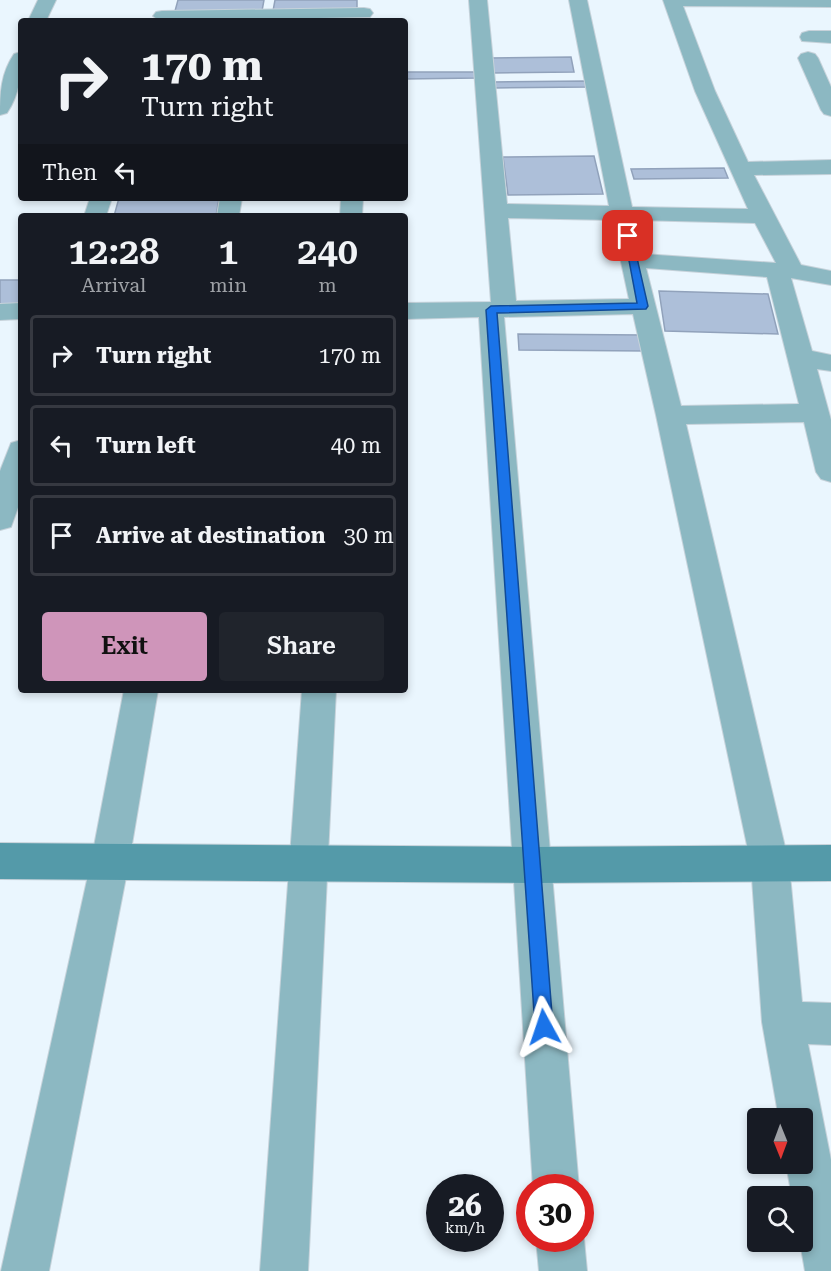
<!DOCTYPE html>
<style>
:root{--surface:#171b24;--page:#20242c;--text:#f1f3f6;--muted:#9ea1a6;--line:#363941;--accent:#cf95ba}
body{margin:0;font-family:"Roboto Serif",serif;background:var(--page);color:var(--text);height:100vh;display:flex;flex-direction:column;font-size:22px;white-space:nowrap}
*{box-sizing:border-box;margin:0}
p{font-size:20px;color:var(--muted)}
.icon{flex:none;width:33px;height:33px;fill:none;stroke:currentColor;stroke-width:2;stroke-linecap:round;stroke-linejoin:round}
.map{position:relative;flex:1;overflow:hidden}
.side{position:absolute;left:18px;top:213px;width:390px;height:480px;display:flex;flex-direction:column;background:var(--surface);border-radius:6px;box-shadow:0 3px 9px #0003}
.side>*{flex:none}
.top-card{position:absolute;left:18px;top:18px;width:390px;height:183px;border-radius:6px;box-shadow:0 3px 9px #0003;background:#171b24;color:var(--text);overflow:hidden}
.needle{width:39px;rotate:179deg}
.controls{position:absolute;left:747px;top:1108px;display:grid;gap:12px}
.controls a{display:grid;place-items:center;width:66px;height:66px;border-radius:6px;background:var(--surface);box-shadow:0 3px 9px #0003;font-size:30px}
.speed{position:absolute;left:426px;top:1174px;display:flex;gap:12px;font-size:30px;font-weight:700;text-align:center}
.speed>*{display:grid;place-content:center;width:78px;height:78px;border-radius:50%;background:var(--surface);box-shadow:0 3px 9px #0003;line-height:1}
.speed small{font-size:15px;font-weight:400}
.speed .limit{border:9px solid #d22;background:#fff;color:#111}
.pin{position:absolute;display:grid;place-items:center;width:51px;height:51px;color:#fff;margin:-26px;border-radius:12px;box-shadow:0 3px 9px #0006}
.me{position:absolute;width:66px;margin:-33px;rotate:355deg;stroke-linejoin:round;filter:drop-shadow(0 0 4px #0008)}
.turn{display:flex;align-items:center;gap:21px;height:126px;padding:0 24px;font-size:27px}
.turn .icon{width:78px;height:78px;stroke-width:2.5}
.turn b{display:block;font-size:42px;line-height:51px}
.then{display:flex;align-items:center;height:57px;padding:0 24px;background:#0003;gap:12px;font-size:22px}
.eta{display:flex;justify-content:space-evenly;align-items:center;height:102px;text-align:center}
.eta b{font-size:36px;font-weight:600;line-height:42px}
.primary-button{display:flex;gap:12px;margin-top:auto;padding:12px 24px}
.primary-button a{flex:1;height:69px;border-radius:6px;background:var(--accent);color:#111;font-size:24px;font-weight:600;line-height:69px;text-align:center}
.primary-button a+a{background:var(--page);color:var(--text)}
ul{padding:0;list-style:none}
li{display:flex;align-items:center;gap:18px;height:81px;margin:0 12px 9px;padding:0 12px;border:3px solid var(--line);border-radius:6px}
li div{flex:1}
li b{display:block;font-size:22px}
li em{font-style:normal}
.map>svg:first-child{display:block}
.building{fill:#adbfd9;stroke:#91a2bb;stroke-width:1.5}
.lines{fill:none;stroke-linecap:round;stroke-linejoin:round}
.street-casing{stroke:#c6d2da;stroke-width:2}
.secondary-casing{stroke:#c6d2da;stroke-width:2}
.street{fill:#8cb8c2;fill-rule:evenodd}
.secondary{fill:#549aa9;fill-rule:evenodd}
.route{fill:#1a73e8;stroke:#114b97;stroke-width:1.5}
</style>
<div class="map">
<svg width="831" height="1271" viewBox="0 0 831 1271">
<rect width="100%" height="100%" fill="#eaf6fe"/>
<path class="building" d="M178 0H264L262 11H175Z
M275 0H357V10L273 11Z
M571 57 574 72 493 73 491 58Z
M405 72H476L477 78 405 79Z
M585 81 587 87 494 88 493 82Z
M594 156 603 194 508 195 503 157Z
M724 168 728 178 634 179 631 169Z
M119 198H219L216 216H114Z
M0 280H21V304H0Z
M659 291 768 294 778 334 665 331Z
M518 334 643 335 646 351 519 350Z"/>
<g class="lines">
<defs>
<path id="street" d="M38 0H56L46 21H28Z
M469 0H487L507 204 609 206 569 0H587L632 207 748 209 695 91 663 0H831V7L683 6 715 91 748 162 831 160V174L754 175 801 265 831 271V285L791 278 812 351 831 355V371L817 369 831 420V482L821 479 816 472 804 422 686 424 789 864 802 1002 831 1003V1045L808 1044 831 1160V1271H805L800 1242H802V1197H792L786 1164H802V1119H779L762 1022 751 864 656 415 633 314 504 317 579 1188H533L479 317 405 319V303L491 302ZM508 218 612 220 629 299 516 301ZM635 220 755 223 776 263 643 254ZM646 268 767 277 799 404 681 406Z
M364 8 370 9 373 13 370 17 160 21 153 16 156 12 162 11Z
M809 31H831V43L802 41 800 37 802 33Z
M21 52C21 74 20 94 7 113L0 115C0 93 1 73 14 54Z
M808 52 815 54 818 58 831 87V116L824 114 821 110 798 58 801 54Z
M90 198H112L106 216H84Z
M220 198H242L239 216H217Z
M341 198H363L362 216H340Z
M21 303V319L0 320V304Z
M21 440V499L11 527 0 530V471L11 443Z
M124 690H158L129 862 49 1271H1L91 862Z
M302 690H336L308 1271H260Z
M580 1231 584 1239 587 1271H539L536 1239H580Z"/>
<path id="secondary" d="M0 843 531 847 831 845V881L531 883 0 879Z"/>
</defs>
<use href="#street" class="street-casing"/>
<use href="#secondary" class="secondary-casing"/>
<use href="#street" class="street"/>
<use href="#secondary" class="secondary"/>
</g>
<path class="route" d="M624 234 632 236 648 306 646 309 497 313 553 1027 550 1033 544 1035 538 1033 535 1027 486 310 491 306 637 303Z"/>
</svg>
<div class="controls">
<a><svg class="needle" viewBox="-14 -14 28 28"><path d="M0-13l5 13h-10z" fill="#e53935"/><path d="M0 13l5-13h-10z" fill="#9ea1a6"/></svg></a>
<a><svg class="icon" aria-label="search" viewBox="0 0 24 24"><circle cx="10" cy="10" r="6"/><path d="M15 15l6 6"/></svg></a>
</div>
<div class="speed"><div>26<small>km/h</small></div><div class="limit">30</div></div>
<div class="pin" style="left:628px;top:236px;background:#d93025"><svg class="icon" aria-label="arrive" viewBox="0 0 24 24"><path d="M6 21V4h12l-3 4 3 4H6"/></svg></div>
<svg class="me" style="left:544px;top:1027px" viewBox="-20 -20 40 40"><path d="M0-17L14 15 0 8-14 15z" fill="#1a73e8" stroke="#fff" stroke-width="4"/></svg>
<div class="top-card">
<div class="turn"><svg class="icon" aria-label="right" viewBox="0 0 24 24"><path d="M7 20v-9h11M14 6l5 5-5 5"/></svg><div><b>170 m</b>Turn right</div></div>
<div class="then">Then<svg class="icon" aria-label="left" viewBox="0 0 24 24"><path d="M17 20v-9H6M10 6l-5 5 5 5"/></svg></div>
</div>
<section class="side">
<div class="eta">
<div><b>12:28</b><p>Arrival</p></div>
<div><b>1</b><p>min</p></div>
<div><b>240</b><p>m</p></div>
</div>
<ul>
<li><svg class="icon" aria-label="right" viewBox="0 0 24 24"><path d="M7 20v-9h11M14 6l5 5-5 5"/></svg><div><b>Turn right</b></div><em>170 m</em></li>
<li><svg class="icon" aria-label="left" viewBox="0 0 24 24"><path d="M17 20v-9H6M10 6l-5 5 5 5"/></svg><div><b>Turn left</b></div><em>40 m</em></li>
<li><svg class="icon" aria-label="arrive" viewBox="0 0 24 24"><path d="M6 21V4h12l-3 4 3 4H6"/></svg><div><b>Arrive at destination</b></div><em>30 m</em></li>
</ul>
<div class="primary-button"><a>Exit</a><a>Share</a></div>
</section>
</div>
